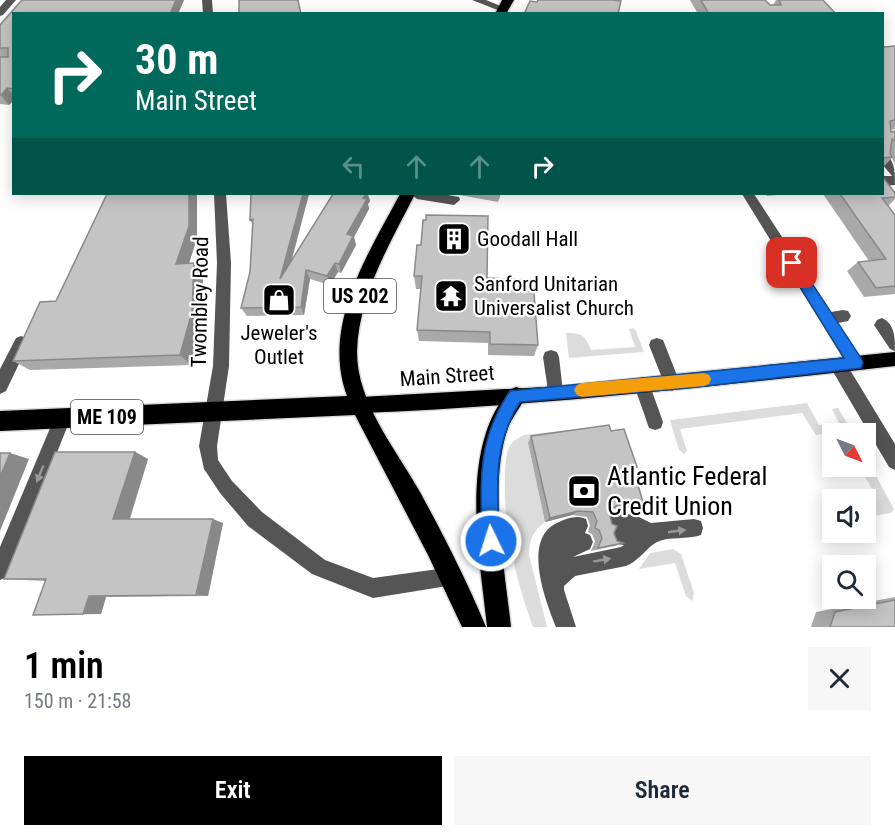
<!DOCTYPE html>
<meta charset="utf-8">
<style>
:root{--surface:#fff;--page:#f6f6f7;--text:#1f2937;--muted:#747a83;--accent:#000}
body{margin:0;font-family:"Roboto Condensed",sans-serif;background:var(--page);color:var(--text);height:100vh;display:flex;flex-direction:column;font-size:22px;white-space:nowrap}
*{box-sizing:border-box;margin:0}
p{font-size:20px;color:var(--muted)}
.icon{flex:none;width:33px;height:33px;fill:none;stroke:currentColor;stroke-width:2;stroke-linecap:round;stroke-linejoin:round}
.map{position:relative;height:627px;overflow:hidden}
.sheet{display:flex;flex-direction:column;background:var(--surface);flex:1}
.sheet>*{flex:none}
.guide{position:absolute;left:12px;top:12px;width:872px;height:183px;border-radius:0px;box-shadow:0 3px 15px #0003;background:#00695c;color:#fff;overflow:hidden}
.needle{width:39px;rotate:132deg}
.tools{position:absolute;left:822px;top:423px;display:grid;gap:12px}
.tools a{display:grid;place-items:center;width:54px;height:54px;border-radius:0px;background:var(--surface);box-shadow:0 3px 15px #0003;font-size:30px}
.pin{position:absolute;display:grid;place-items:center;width:51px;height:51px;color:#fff;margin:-26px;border-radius:12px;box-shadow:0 3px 9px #0006}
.me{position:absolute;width:66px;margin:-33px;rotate:356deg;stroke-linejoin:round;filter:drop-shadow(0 0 4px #0008)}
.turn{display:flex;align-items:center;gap:21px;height:126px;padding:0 24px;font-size:27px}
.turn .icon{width:78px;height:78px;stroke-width:2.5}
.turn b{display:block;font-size:42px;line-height:51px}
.lanes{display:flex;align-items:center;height:57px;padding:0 24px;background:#0003;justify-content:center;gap:30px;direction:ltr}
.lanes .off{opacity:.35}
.round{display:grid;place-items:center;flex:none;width:63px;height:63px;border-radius:0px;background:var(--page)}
.overview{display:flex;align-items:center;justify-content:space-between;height:102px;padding:0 24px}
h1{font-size:36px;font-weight:600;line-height:45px;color:var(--accent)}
.action{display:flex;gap:12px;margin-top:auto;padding:12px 24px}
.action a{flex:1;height:69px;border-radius:0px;background:var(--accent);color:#fff;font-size:24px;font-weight:600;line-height:69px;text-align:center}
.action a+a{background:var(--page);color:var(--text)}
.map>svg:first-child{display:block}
.green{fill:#dcdcdc}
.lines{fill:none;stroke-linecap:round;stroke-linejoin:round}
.major-casing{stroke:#dbdbdb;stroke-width:3}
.highway-casing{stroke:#dbdbdb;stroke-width:3}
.minor{fill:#555;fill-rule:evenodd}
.major{fill:#000;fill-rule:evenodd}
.highway{fill:#000;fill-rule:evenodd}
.wall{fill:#a9a9a9}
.shaded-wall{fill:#898989}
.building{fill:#c4c4c4;stroke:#898989;stroke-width:1.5}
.oneway{fill:#999}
.route{fill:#1a73e8;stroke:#114b97;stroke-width:1.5}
.slow{fill:#f59e0b}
.labels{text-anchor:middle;stroke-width:4.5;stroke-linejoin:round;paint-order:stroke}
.shield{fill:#fff;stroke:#4c4c4c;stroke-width:1.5}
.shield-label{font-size:20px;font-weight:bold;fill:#000}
.poi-label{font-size:21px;fill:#000;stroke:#fff;text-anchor:start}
.street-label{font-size:21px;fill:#000;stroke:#fff}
.near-poi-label{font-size:26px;fill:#000;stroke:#fff;text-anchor:start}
</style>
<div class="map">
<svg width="895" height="627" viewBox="0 0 895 627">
<rect width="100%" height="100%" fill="#fff"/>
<path class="green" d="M633 328 636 331 644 352 569 358 566 333C582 333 585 335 591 350L635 347 629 329Z
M807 403 819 425 839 423 832 409 838 408 853 433H842L841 431 816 435 802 413 680 429 687 451 684 454 679 450 670 420Z
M609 426 528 443 545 522C533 531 529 540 529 555L547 627H533C515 577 503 526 505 473 506 463 505 450 513 442 516 439 520 437 524 435Z
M866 457 894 509 891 513 866 517V500L853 499 854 496 874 493 860 467 866 466Z
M673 549 681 554 694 593 692 601 686 596 675 563 639 569 650 553Z"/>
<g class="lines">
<defs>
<path id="major" d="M895 352V366C717 386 540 406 361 413L355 411 353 405 355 399 361 397 562 386Z"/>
<path id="highway" d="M502 0H514L506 14H495Z
M400 194H415C391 242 358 296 357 352 357 403 396 449 420 492 444 536 467 581 486 627H462L428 555 355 415 0 431V411L347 396C321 326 368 254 400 194Z
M516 387 523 389 526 396C521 407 512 417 508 428 488 484 505 569 511 627H487C480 560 462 466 498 406 503 397 507 390 516 387Z"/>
</defs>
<use href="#major" class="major-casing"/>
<use href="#highway" class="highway-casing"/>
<path class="minor" d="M6 0H16L3 15 0 16V7Z
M202 0H212L213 14H203Z
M472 0H486L508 9 500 11Z
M882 152C895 158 895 171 895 185L882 186V176H892L882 164Z
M214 194H226L231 263 229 366 217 446 218 460 232 481 262 512 325 560 373 578 453 567 460 570 463 577 460 584 373 598 312 574 248 526 220 493 204 469 199 446 213 366 217 263Z
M411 194H443L459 197 460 200 454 205 417 199Z
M742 194H754L831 312 843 310 848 311 851 316 848 321 838 323 861 358 863 363 861 368 855 370 849 368Z
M882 318C895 324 895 338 895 351L890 349 874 325 877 320Z
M21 336 26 338 29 343 6 391 0 394V369L16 338Z
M657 338 663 340 680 383 678 388 672 391 666 388 649 345 651 340Z
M551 350 557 352 559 357 563 392 561 397 555 400 549 397 543 357 545 352Z
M838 358 844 360 895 444V470L889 467 832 370 830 365 832 360Z
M642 377 648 380 663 422 661 428 655 430 649 428 634 385 636 380Z
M62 412 68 414 70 420 7 577 0 580V547L56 414Z
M614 511 637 516 651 523 694 519 701 521 703 528 701 535C687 540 669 536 657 542 646 548 639 561 626 566L575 576 564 586V590L576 627H556C545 600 521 537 559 522 568 518 576 515 586 519L588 526 585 533 590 535 593 542 590 549 573 557 621 547 624 545 611 543 608 536 613 529 607 527 605 520 607 513Z"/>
<use href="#major" class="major"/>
<use href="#highway" class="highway"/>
</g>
<path class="wall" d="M22 0H184L178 14H14V100L9 105 0 104V25Z
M690 0H765L770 5H773L776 0H823L836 14H698Z
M882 45 884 47 895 46V129L890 130 891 132 895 131V164L892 158 882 168Z
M895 193V199L888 206 895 215V294L864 297 847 271 858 262 869 261 823 194Z
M309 194 292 260 368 195 370 201 368 204 369 209 354 237 356 245 341 273 338 272 330 285 310 279 304 315 247 316 241 308 250 272 253 225 250 220Z
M454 194H501L498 202Z
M766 194H788L767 196Z
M197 238 189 263H194L203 275 202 323 191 365 30 370 13 361 56 301Z
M414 276 487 278 538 345 534 356 488 355V343L419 341 417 330 421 289H416Z
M611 431 637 467 633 470 643 502 635 507 612 509 610 516 614 533 617 541 623 543 615 546 591 551 595 541 592 534 588 532 590 525 587 517 572 515 545 522 528 443 531 436Z
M135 452 148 459 130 519 223 523 208 596 106 597 101 614 33 615 45 581 4 579Z
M895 597V627H811L816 612Z"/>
<path class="shaded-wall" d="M176 0H184L178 14H170Z
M7 88 14 96V100L9 105 1 95Z
M189 194H197V238L185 276 176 264Z
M303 194H309L284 287 280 279Z
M364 194H369L368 195 370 201 368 204 369 209 354 237 356 245 341 273 339 264 347 234 363 198Z
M194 263 203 275 202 323 191 365 180 355Z
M335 263 338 272 330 285 327 276Z
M306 270 310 279 304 315 301 307Z
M135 452 148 459 128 523 113 519Z
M10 453 29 459 0 531V477Z
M578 511 572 515 545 522 550 518Z
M213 519 223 523 208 596 196 595Z
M89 596 106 597 101 614H83Z"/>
<path class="building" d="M22 0H176L170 14H14V89L7 88 1 95H0V57H8V48H0V25Z
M239 0H298L301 14H239Z
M538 0H612L621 1 618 14H524L530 1 537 2Z
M701 0H765L770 5H781L779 0H823L836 14H709Z
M882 45 884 47 895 46V120L890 121 891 132 895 131V141L892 139 890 153 892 157 882 158Z
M882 176 895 193V197L882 198 895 215V286L876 288 858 262 886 259 840 194H882Z
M107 194H189V226L176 264 194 263 192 312 180 355 13 361 40 302 56 301Z
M251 194H303L280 279 333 194H366L363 198 367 199 347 234 353 236 339 264 335 263 327 276 306 270 301 307 241 308 250 272 253 219 250 220Z
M426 215 488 216 487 278 533 280 538 345 490 344V332L417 330 422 276H414L417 245H421L423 220H426Z
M609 425 611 431 624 429 637 467 633 468 643 502 621 504 612 508 610 516 612 524 617 526 614 533 617 541 623 543 598 548 602 538 599 530 595 528 597 521 593 512 578 511 550 518 531 436Z
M55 452H135L113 519H213L196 595 89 596 83 614 33 615 46 579H4Z
M0 453H10L0 477Z
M895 600V627H830L835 612Z"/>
<defs><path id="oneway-solid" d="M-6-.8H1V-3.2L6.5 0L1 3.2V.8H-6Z" transform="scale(1.5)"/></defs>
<g class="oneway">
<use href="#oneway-solid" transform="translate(40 474) rotate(112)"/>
<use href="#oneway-solid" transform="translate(677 531) rotate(-8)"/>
<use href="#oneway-solid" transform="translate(602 560) rotate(-10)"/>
</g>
<path class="route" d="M792 257 796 259 861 358 863 363 861 368 689 388 520 402C491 447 498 491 499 541L497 548 491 550 484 548 482 541C481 482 476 442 510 391L844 358 787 266 785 263 787 259Z"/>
<path class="slow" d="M704 373 709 375 711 379 709 384 704 386 582 397 577 395 574 390 577 385 582 383Z"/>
<defs>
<symbol id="building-square" viewBox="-11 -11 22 22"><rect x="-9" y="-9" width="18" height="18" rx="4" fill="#000" stroke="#fff"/><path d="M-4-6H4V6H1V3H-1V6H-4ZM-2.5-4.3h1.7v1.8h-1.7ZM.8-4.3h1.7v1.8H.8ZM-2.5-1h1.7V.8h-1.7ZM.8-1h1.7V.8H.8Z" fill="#fff"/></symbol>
<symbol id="temple-square" viewBox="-11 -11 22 22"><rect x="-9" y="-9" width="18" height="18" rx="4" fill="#000" stroke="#fff"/><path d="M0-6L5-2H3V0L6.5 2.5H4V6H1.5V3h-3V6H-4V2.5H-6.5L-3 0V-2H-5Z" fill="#fff"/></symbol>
<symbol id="shop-square" viewBox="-11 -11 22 22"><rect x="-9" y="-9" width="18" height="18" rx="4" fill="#000" stroke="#fff"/><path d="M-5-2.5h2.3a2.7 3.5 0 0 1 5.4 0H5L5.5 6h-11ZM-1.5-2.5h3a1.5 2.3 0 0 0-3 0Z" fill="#fff"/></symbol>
<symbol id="bank-square" viewBox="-11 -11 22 22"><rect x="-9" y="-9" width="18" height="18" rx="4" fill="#000" stroke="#fff"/><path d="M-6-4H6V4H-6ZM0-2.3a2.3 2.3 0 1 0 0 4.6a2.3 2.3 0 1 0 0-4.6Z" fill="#fff"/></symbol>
</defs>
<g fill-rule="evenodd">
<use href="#building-square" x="435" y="220" width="38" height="38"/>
<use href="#temple-square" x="432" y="277" width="38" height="38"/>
<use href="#shop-square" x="260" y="281" width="38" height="38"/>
<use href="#bank-square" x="565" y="472" width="38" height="38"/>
</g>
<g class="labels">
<g class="shield">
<rect x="324" y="279" width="72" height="34" rx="4.5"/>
<rect x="71" y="400" width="72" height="34" rx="4.5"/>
</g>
<g class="shield-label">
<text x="360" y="303">US 202</text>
<text x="107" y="424">ME 109</text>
</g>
<g class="poi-label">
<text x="477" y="246">Goodall Hall</text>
<text x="474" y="291">Sanford Unitarian<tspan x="474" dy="24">Universalist Church</tspan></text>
<text x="279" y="340" text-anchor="middle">Jeweler's<tspan x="279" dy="24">Outlet</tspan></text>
</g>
<g class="street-label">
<text transform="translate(200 302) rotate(-89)" y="7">Twombley Road</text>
<text transform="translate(447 376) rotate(-4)" y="7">Main Street</text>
</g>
<g class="near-poi-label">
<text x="607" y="485">Atlantic Federal<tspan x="607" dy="30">Credit Union</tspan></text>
</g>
</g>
</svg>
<div class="tools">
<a><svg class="needle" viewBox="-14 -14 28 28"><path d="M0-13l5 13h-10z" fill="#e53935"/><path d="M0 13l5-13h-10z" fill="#747a83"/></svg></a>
<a><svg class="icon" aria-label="sound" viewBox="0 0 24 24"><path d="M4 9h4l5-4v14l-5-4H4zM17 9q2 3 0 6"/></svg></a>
<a><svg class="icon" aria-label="search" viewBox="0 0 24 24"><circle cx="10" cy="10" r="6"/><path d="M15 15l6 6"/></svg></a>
</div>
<div class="pin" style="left:792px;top:263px;background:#d93025"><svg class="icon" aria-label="arrive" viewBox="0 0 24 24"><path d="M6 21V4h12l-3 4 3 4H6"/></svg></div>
<svg class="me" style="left:491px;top:541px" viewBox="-20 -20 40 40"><circle r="17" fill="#1a73e8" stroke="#fff" stroke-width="3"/><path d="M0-11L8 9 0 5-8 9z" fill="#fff"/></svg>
<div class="guide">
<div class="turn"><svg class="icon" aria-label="right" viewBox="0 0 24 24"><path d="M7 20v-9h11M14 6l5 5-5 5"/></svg><div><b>30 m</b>Main Street</div></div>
<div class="lanes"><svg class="icon off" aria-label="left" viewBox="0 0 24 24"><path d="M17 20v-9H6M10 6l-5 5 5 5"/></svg><svg class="icon off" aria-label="ahead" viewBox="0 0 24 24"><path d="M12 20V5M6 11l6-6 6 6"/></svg><svg class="icon off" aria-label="ahead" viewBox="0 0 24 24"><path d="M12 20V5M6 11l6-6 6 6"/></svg><svg class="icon" aria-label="right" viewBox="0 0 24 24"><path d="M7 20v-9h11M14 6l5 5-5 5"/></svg></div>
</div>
</div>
<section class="sheet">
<div class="overview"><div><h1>1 min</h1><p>150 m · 21:58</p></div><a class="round"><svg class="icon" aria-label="close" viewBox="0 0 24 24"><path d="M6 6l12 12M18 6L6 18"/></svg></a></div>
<div class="action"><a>Exit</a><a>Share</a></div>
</section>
